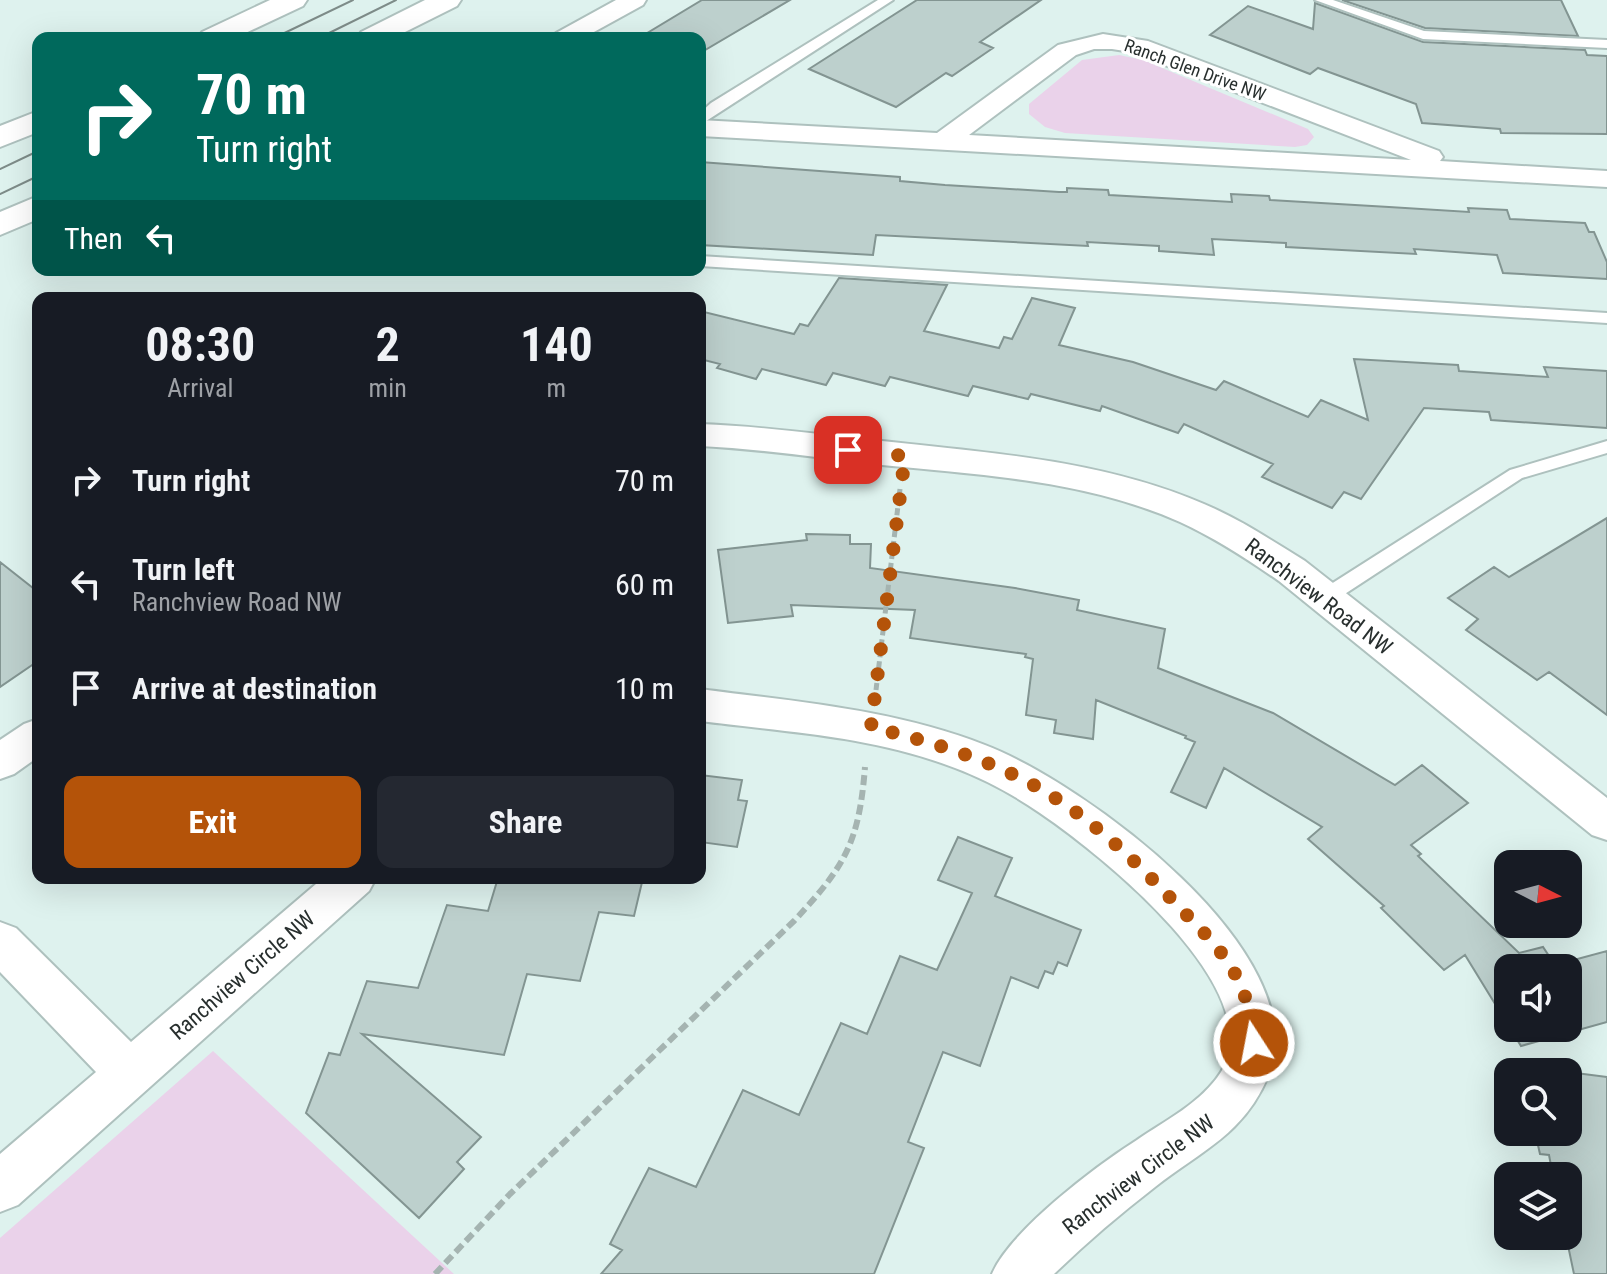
<!DOCTYPE html>
<style>
:root{--surface:#171b24;--page:#242831;--text:#f1f3f6;--muted:#9ea1a6;--accent:#b45309}
body{margin:0;font-family:"Roboto Condensed",sans-serif;background:var(--page);color:var(--text);height:100vh;display:flex;flex-direction:column;font-size:30px;white-space:nowrap}
*{box-sizing:border-box;margin:0}
p{font-size:26px;color:var(--muted)}
.icon{flex:none;width:44px;height:44px;fill:none;stroke:currentColor;stroke-width:2;stroke-linecap:round;stroke-linejoin:round}
.map{position:relative;flex:1;overflow:hidden}
.side{position:absolute;left:32px;top:292px;width:674px;height:592px;display:flex;flex-direction:column;background:var(--surface);border-radius:16px;box-shadow:0 8px 32px #0002}
.side>*{flex:none}
.guide{position:absolute;left:32px;top:32px;width:674px;height:244px;border-radius:16px;box-shadow:0 8px 32px #0002;background:#00695c;color:#fff;overflow:hidden}
.needle{width:52px;rotate:96deg}
.tools{position:absolute;left:1494px;top:850px;display:grid;gap:16px}
.tools a{display:grid;place-items:center;width:88px;height:88px;border-radius:16px;background:var(--surface);box-shadow:0 8px 32px #0002;font-size:40px}
.pin{position:absolute;display:grid;place-items:center;width:68px;height:68px;color:#fff;margin:-34px;border-radius:16px;box-shadow:0 4px 12px #0006}
.me{position:absolute;width:88px;margin:-44px;rotate:349deg;stroke-linejoin:round;filter:drop-shadow(0 0 6px #0008)}
.turn{display:flex;align-items:center;gap:28px;height:168px;padding:0 32px;font-size:36px}
.turn .icon{width:104px;height:104px;stroke-width:2.5}
.turn b{display:block;font-size:56px;line-height:68px}
.then{display:flex;align-items:center;height:76px;padding:0 32px;background:#0003;gap:16px;font-size:30px}
.eta{display:flex;justify-content:space-evenly;align-items:center;height:136px;text-align:center}
.eta b{font-size:48px;font-weight:700;line-height:56px}
.primary-button{display:flex;gap:16px;margin-top:auto;padding:16px 32px}
.primary-button a{flex:1;height:92px;border-radius:16px;background:var(--accent);color:#fff;font-size:32px;font-weight:700;line-height:92px;text-align:center}
.primary-button a+a{background:var(--page);color:var(--text)}
ul{padding:0;list-style:none}
li{display:flex;align-items:center;gap:24px;height:104px;padding:0 32px}
li div{flex:1}
li b{display:block;font-size:30px}
li em{font-style:normal}
.map>svg:first-child{display:block}
.green{fill:#ead2ea}
.building{fill:#bdd0cd;stroke:#839592;stroke-width:2}
.lines{fill:none;stroke-linecap:round;stroke-linejoin:round}
.service-casing{stroke:#aec1be;stroke-width:4}
.minor-casing{stroke:#aec1be;stroke-width:4}
.motorway-casing{stroke:#aec1be;stroke-width:4}
.path-far1{stroke:#a5b4b1;stroke-width:5;stroke-dasharray:7 4;stroke-linecap:butt}
.path{stroke:#a5b4b1;stroke-width:6;stroke-dasharray:10 5;stroke-linecap:butt}
.service{fill:#fff;fill-rule:evenodd}
.minor{fill:#fff;fill-rule:evenodd}
.motorway{fill:#fff;fill-rule:evenodd}
.tram{stroke:#7e8c89;stroke-width:2}
.route{stroke:#b45309;stroke-width:14;stroke-dasharray:0 25.2}
.labels{text-anchor:middle;stroke-width:6;stroke-linejoin:round;paint-order:stroke}
.far-street-label{font-size:18px;fill:#282f2e;stroke:#fff}
.street-label{font-size:22px;fill:#282f2e;stroke:#fff}
</style>
<div class="map">
<svg width="1607" height="1274" viewBox="0 0 1607 1274">
<rect width="100%" height="100%" fill="#def2ee"/>
<path class="green" d="M1119 55 1143 60 1308 129 1314 137 1307 145 1295 147 1065 133 1045 127 1029 114V104L1082 60Z
M213 1051 454 1274H0V1238Z"/>
<path class="building" d="M702 0H790L700 53V38H639Z
M917 0H1041L980 42 993 48 952 76 946 73 896 107 809 69Z
M1342 0H1561L1578 36 1425 28Z
M1315 3 1423 42 1585 50 1587 55 1607 56V134L1501 133 1500 129 1422 123 1416 104 1318 68 1310 74 1210 35 1248 6 1313 29Z
M700 162 900 177V181L945 185 1059 192H1067V188L1108 190 1109 195 1232 202 1231 194 1269 196 1270 200 1389 207 1469 212 1468 208 1507 210 1510 219 1585 223 1589 232H1594L1607 262V279L1503 273 1497 255 1414 249 1416 254 1286 247V243L1212 239 1214 255 1159 251V246L1087 242 1088 246 876 235 873 255 700 245Z
M839 278 947 285 924 331 999 348 1004 337 1012 339 1032 298 1075 308 1059 345 1133 362 1216 390 1224 381 1308 417 1321 400 1368 420 1354 359 1458 365 1459 371 1548 377 1544 367 1607 371V428L1491 420 1489 412 1424 408 1361 499 1344 492 1332 508 1262 477 1273 464 1184 424 1178 433 1102 406 1100 411 1031 394 1028 399 973 386 968 396 890 377 885 386 833 373 826 385 762 369 756 379 717 368 720 364 700 359V311L794 334 800 324 808 326Z
M1607 518V715L1549 672 1537 680 1466 630 1478 619 1448 598 1494 567 1509 577Z
M806 534 850 535V544H871L870 568 1015 588 1079 600 1077 610 1165 629 1158 668 1273 713 1395 785 1422 765 1468 803 1411 845 1421 854 1418 856 1519 953 1543 947 1555 965 1607 951V1022L1521 1046 1510 1028H1568V968H1508V1025L1465 955 1444 970 1381 908 1384 906 1308 839 1322 827 1224 768 1206 808 1171 792 1195 742 1185 738 1186 736 1096 700 1093 739 1054 733 1056 720 1026 715 1033 659 1025 657 1026 654 910 638 915 610 791 605 793 616 728 623 718 550 807 540Z
M0 562 38 592V661L0 687Z
M700 775 742 780 738 800 747 801 737 847 700 842Z
M958 837 1012 858 995 896 1081 930 1067 966 1058 962 1053 974 1045 971 1038 988 1011 977 980 1066 943 1052 908 1142 924 1148 874 1274H601L622 1250 610 1244 649 1168 696 1187 743 1090 799 1115 841 1023 867 1034 900 956 937 970 972 893 938 880Z
M498 878H643L634 916 599 912 580 981 527 974 504 1055 362 1034 481 1137 457 1162 464 1169 419 1218 306 1113 329 1053 340 1055 367 981 418 988 447 905 488 911Z
M1568 1072 1607 1077V1274H1574L1566 1236 1568 1176H1553L1549 1155 1540 1154 1535 1132H1568Z"/>
<g class="lines">
<defs>
<path id="service" d="M878 0H893L700 125V113L711 103Z
M1315 0H1333L1424 31 1607 40V48L1423 39Z
M700 256 1607 313V323L700 266Z
M1607 441V453L1522 478 1331 603H1317L1314 598 1317 593 1510 470Z"/>
<path id="minor" d="M616 0H646L643 5 583 38H552L556 33Z
M1103 34 1148 41 1439 151 1443 157 1440 161 1607 171V187L700 136V120L937 133 1058 45ZM1112 49 1131 52 1411 160 969 135 1076 55 1094 49Z
M700 424C761 426 821 435 882 441 991 453 1102 460 1204 504 1240 519 1272 541 1305 561L1607 798V840L1592 835 1279 581C1247 559 1215 538 1180 522 1086 480 982 475 882 465 821 458 761 449 700 446Z
M700 689C797 702 892 709 985 745 1082 782 1316 952 1269 1074 1245 1134 1202 1150 1155 1187 1120 1214 1086 1243 1054 1274H992C1010 1231 1096 1166 1137 1140 1166 1120 1201 1103 1221 1072 1272 990 1099 853 1040 813 1014 795 984 779 955 768 873 736 786 732 700 721Z
M38 719V757L14 774 0 779V740L24 724Z
M323 878H376L369 891 18 1205 0 1212V1154L96 1072 0 972V922L16 928 131 1042Z"/>
<path id="motorway" d="M270 0H307L303 6 235 38H198L202 32Z
M425 0H461L457 6 393 38H357L361 32Z
M38 111V132L0 147V126Z
M38 196V219L0 235V212Z"/>
</defs>
<use href="#service" class="service-casing"/>
<use href="#minor" class="minor-casing"/>
<use href="#motorway" class="motorway-casing"/>
<path class="path-far1" d="M876 690 900 489"/>
<path class="path" d="M435 1274 510 1194 794 921C845 866 859 843 865 767"/>
<use href="#service" class="service"/>
<use href="#minor" class="minor"/>
<use href="#motorway" class="motorway"/>
<path class="tram" d="M274 38 353 0
M319 38 396 0
M0 169 38 151
M0 194 38 176"/>
</g>
<g class="lines">
<path class="route" d="M848 450 905 456 871 727C928 741 986 758 1037 787 1090 817 1135 860 1176 904 1200 929 1226 952 1240 984 1249 1002 1250 1024 1254 1043"/>
</g>
<g class="labels">
<g class="far-street-label">
<text transform="translate(1195 70) rotate(20)" y="6">Ranch Glen Drive NW</text>
</g>
<g class="street-label">
<text transform="translate(1319 596) rotate(37)" y="8">Ranchview Road NW</text>
<text transform="translate(242 975) rotate(-41)" y="8">Ranchview Circle NW</text>
<text transform="translate(1138 1174) rotate(-37)" y="8">Ranchview Circle NW</text>
</g>
</g>
</svg>
<div class="tools">
<a><svg class="needle" viewBox="-14 -14 28 28"><path d="M0-13l5 13h-10z" fill="#e53935"/><path d="M0 13l5-13h-10z" fill="#9ea1a6"/></svg></a>
<a><svg class="icon" aria-label="sound" viewBox="0 0 24 24"><path d="M4 9h4l5-4v14l-5-4H4zM17 9q2 3 0 6"/></svg></a>
<a><svg class="icon" aria-label="search" viewBox="0 0 24 24"><circle cx="10" cy="10" r="6"/><path d="M15 15l6 6"/></svg></a>
<a><svg class="icon" aria-label="layers" viewBox="0 0 24 24"><path d="M12 4l9 5-9 5-9-5zM3 14l9 5 9-5"/></svg></a>
</div>
<div class="pin" style="left:848px;top:450px;background:#d93025"><svg class="icon" aria-label="arrive" viewBox="0 0 24 24"><path d="M6 21V4h12l-3 4 3 4H6"/></svg></div>
<svg class="me" style="left:1254px;top:1043px" viewBox="-20 -20 40 40"><circle r="17" fill="#b45309" stroke="#fff" stroke-width="3"/><path d="M0-11L8 9 0 5-8 9z" fill="#fff"/></svg>
<div class="guide">
<div class="turn"><svg class="icon" aria-label="right" viewBox="0 0 24 24"><path d="M7 20v-9h11M14 6l5 5-5 5"/></svg><div><b>70 m</b>Turn right</div></div>
<div class="then">Then<svg class="icon" aria-label="left" viewBox="0 0 24 24"><path d="M17 20v-9H6M10 6l-5 5 5 5"/></svg></div>
</div>
<section class="side">
<div class="eta">
<div><b>08:30</b><p>Arrival</p></div>
<div><b>2</b><p>min</p></div>
<div><b>140</b><p>m</p></div>
</div>
<ul>
<li><svg class="icon" aria-label="right" viewBox="0 0 24 24"><path d="M7 20v-9h11M14 6l5 5-5 5"/></svg><div><b>Turn right</b></div><em>70 m</em></li>
<li><svg class="icon" aria-label="left" viewBox="0 0 24 24"><path d="M17 20v-9H6M10 6l-5 5 5 5"/></svg><div><b>Turn left</b><p>Ranchview Road NW</p></div><em>60 m</em></li>
<li><svg class="icon" aria-label="arrive" viewBox="0 0 24 24"><path d="M6 21V4h12l-3 4 3 4H6"/></svg><div><b>Arrive at destination</b></div><em>10 m</em></li>
</ul>
<div class="primary-button"><a>Exit</a><a>Share</a></div>
</section>
</div>
